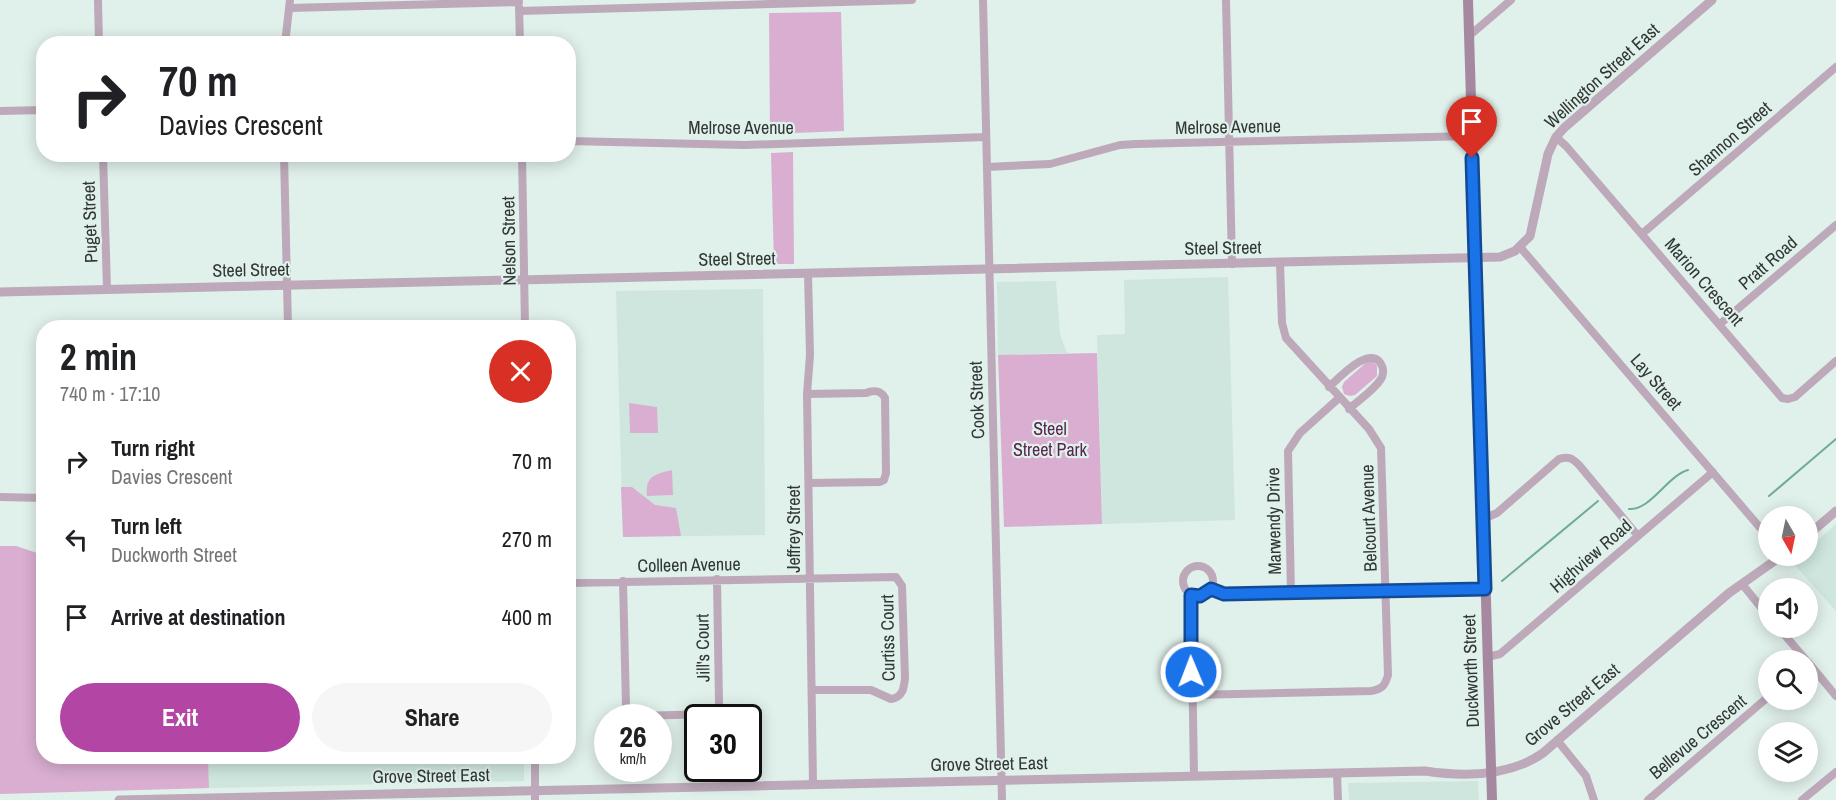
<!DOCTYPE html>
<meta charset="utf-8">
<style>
:root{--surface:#fff;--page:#f6f6f6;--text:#202124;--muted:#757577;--accent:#b345a4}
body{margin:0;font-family:"Archivo Narrow",sans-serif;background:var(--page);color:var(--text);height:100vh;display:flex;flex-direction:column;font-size:22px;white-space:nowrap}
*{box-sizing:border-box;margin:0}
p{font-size:20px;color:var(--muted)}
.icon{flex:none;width:33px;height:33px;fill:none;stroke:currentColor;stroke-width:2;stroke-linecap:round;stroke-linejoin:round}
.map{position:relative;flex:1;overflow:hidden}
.side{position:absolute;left:36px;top:320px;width:540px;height:444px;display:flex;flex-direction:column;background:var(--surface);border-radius:24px;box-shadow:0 3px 15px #0003}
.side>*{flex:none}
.top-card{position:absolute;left:36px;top:36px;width:540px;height:126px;border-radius:24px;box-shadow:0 3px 15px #0003;background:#fff;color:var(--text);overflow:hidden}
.needle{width:39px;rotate:171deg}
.buttons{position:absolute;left:1758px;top:506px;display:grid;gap:12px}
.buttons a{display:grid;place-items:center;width:60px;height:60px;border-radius:50%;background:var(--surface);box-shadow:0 3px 15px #0003;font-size:30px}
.speed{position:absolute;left:594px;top:704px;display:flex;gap:12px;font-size:30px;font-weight:700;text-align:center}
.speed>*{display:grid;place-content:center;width:78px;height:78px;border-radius:50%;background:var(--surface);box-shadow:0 3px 15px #0003;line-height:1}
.speed small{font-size:15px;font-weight:400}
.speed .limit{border:3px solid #111;border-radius:9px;background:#fff;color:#111}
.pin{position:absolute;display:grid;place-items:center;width:51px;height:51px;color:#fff;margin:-62px -26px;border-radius:50% 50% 50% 0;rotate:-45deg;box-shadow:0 0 6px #0007}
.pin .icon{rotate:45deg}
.me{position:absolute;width:66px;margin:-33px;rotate:359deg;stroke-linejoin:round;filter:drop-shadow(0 0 4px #0008)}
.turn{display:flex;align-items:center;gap:21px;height:126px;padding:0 24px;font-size:27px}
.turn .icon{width:78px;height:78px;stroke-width:2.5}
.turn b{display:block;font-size:42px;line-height:51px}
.round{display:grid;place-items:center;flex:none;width:63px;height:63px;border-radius:32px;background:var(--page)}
.summary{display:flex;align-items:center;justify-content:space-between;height:102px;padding:0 24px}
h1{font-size:36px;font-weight:800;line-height:45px}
.action{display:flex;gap:12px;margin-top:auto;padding:12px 24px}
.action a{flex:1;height:69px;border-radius:36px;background:var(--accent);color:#fff;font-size:24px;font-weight:800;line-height:69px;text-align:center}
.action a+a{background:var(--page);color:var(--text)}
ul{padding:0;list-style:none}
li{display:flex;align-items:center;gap:18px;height:78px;padding:0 24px}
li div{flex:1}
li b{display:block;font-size:22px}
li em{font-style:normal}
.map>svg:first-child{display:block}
.built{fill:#cee6de}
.green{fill:#d9aed0}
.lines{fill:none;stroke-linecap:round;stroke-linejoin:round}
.stream{stroke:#6eac98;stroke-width:2}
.minor{stroke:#bda9b9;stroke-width:8}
.tertiary{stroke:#bda9b9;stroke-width:9}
.secondary{stroke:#a689a0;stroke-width:10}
.route-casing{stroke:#114b97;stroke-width:15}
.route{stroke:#1a73e8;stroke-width:10}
.labels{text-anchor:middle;stroke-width:4.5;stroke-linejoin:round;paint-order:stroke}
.street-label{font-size:18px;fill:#313734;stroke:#e0f0ea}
.park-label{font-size:18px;fill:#5a2452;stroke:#e0f0ea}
</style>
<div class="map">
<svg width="1836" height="800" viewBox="0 0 1836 800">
<rect width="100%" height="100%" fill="#e0f0ea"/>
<path class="built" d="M1228 277 1235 520 1102 524 1097 335 1125 334 1124 280Z
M1056 281 1060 334 1067 353 998 355 997 282Z
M763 289 765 535 623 537 616 291Z
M1836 524V611L1792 562 1800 555H1808V549Z
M208 756H524V781L209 788Z
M1478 781 1479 800H1349L1348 783Z"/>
<path class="green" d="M841 12 844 131 770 134 769 13Z
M793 152 794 264H774L771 153Z
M1097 353 1102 524 1004 527 998 355Z
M1368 361 1374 362 1377 366V376L1355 395 1350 396 1344 394 1342 387 1344 382Z
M629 403 657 407 658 433H630Z
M672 470 673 495 647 496C645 476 655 474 672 470Z
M621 487H632L655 505 676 508 681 536 623 537Z
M0 546H16L43 555 44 756H208L209 788 0 794Z"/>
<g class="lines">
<path class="stream" d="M1769 496 1836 439
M1629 509C1650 511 1667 476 1688 470
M1502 581 1598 501"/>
<path class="minor" d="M98 0 99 44
M983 0 1002 800
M1226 0 1232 264
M519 7 520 44
M289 8 519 2
M519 11 912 0
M1469 36 1511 0
M285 44 290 0
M0 111 44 110
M1556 137 1566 146 1782 398 1788 399 1795 397 1836 361
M568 141 745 145 986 137
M103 154 107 289
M284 154 288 327
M522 154 525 327
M987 167 1050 164 1120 145 1136 144 1472 136
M1643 233 1836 67
M1520 247 1768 537
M808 273 810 355 807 394 813 784
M1720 324 1836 225
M1329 387C1339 378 1372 342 1382 366 1384 370 1383 376 1381 379 1374 390 1359 400 1349 409
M807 394 866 393C873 390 881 390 885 398L886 473 884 480 880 482 809 483
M0 497 44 498
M1483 519 1497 513 1559 459C1569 456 1572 458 1579 465L1638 536
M1183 581a15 15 0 1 1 30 0a15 15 0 1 1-30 0Z
M623 581 626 706 630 713 637 716 710 714 716 710 719 704 717 579
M568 583 896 577 902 586 905 678C904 688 903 697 891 699L871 690H812
M1742 584 1768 616
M1211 589 1225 594 1485 589
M1291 593 1288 451 1300 433 1339 398
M1191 595 1194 776
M1778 627 1806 660
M1487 657 1500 654 1713 472
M1808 662 1836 696
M1192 695 1371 691C1382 689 1385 686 1388 675L1381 448 1369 429 1286 338 1282 323 1280 263
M1557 740 1586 776 1594 800
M535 756V800
M1337 773 1338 800
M1648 800 1768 697
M1802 800 1836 772"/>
<path class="tertiary" d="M0 292 1500 257 1515 251 1530 236 1548 154 1556 137 1564 128 1712 0
M1808 535 1836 511
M119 800 1425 771C1465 777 1509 777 1543 753L1729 593 1783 555"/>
<path class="secondary" d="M1468 0 1492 800"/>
</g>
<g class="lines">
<defs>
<path id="route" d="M1191 672V595L1200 596 1211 589 1224 594 1485 589 1472 158"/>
</defs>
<use href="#route" class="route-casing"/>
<use href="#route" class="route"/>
</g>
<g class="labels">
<g class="street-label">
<text transform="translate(1602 76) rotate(-42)" y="6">Wellington Street East</text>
<text transform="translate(1228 127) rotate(-1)" y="6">Melrose Avenue</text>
<text x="741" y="134">Melrose Avenue</text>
<text transform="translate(1730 139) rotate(-41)" y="6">Shannon Street</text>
<text transform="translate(90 222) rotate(-92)" y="6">Puget Street</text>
<text transform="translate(509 241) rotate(-91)" y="6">Nelson Street</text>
<text transform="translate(1223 248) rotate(-1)" y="6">Steel Street</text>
<text transform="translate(737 259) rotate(-1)" y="6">Steel Street</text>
<text transform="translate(1768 263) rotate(-41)" y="6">Pratt Road</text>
<text transform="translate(251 270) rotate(-1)" y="6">Steel Street</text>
<text transform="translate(1704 282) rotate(49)" y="6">Marion Crescent</text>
<text transform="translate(1656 382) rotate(49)" y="6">Lay Street</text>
<text transform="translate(977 400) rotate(-92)" y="6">Cook Street</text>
<text transform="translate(1369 518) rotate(-92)" y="6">Belcourt Avenue</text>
<text transform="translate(1274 521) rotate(-91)" y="6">Marwendy Drive</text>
<text transform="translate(794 529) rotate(-90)" y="6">Jeffrey Street</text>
<text transform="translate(1591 556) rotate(-41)" y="6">Highview Road</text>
<text transform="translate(689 565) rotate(-1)" y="6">Colleen Avenue</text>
<text transform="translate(888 638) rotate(-91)" y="6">Curtiss Court</text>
<text transform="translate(703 648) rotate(-91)" y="6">Jill's Court</text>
<text transform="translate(1471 671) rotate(-92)" y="6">Duckworth Street</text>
<text transform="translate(1572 705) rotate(-40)" y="6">Grove Street East</text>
<text transform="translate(1698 737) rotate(-40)" y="6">Bellevue Crescent</text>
<text transform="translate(989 764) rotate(-1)" y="6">Grove Street East</text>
<text transform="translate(431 776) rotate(-1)" y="6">Grove Street East</text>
</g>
<g class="park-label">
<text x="1050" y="435">Steel<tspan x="1050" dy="21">Street Park</tspan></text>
</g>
</g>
</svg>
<div class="buttons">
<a><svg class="needle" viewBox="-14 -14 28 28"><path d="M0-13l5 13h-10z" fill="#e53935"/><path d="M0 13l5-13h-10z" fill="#757577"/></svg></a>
<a><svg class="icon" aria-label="sound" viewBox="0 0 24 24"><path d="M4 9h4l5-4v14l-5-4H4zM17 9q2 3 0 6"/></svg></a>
<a><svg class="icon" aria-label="search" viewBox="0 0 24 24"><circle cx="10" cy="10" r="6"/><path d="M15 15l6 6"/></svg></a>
<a><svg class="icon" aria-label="layers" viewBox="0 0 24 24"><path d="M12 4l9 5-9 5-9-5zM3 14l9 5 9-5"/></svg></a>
</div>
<div class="speed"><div>26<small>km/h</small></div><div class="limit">30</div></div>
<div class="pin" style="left:1472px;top:158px;background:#d93025"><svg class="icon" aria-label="arrive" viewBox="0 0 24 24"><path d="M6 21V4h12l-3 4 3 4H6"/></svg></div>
<svg class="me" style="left:1191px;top:672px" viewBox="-20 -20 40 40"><circle r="17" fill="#1a73e8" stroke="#fff" stroke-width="3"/><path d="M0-11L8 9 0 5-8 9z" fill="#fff"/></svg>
<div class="top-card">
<div class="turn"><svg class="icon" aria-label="right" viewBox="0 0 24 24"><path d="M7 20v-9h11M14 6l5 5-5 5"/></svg><div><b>70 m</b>Davies Crescent</div></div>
</div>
<section class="side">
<div class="summary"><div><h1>2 min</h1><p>740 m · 17:10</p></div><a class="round" style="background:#d93025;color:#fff"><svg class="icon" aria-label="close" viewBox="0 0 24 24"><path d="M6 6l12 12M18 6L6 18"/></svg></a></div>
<ul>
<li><svg class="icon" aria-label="right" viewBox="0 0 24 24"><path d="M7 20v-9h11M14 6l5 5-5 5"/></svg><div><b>Turn right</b><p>Davies Crescent</p></div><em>70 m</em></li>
<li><svg class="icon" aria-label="left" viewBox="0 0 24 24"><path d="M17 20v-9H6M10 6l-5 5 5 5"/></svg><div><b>Turn left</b><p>Duckworth Street</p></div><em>270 m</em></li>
<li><svg class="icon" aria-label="arrive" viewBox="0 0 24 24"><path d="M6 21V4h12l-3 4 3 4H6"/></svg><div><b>Arrive at destination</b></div><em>400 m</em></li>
</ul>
<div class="action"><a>Exit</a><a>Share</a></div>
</section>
</div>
